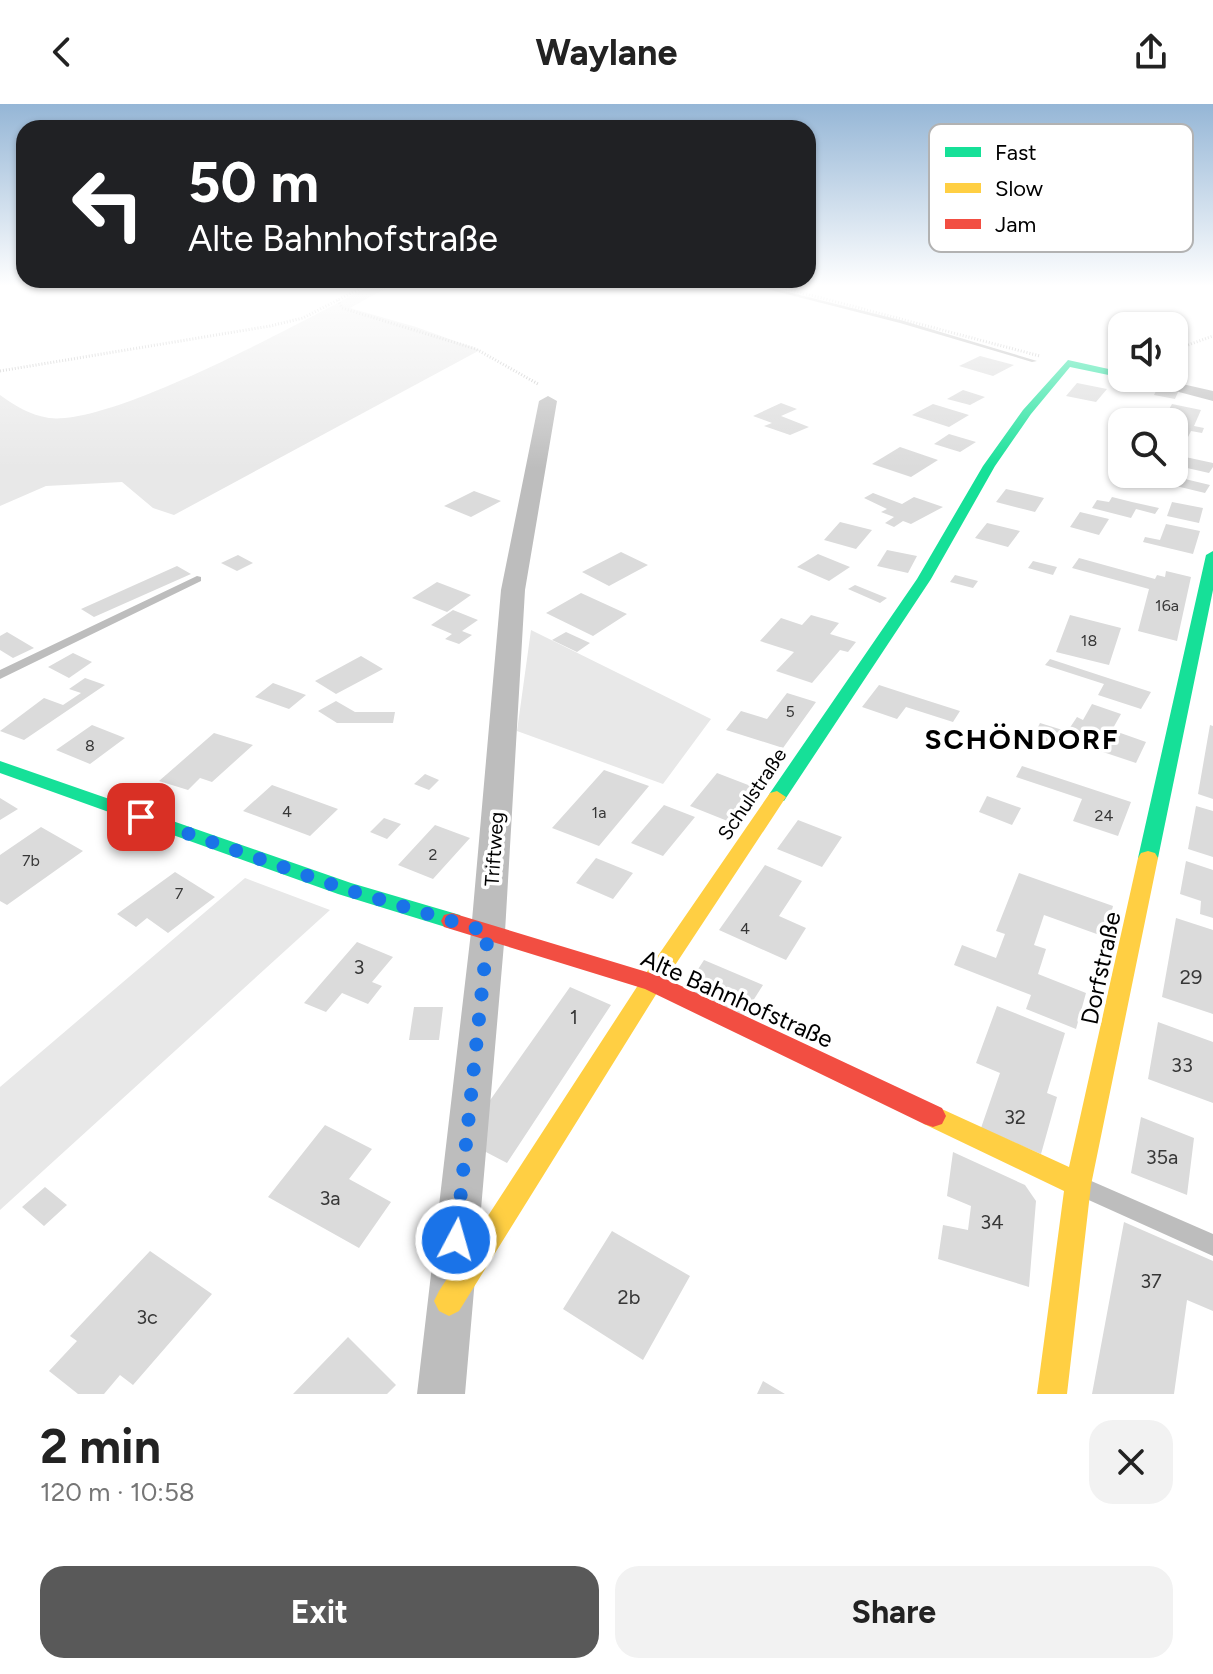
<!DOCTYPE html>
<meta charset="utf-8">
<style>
:root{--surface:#fff;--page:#f2f2f2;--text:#222;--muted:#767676;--accent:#595959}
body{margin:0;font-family:Figtree,sans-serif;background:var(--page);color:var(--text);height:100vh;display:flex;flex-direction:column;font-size:30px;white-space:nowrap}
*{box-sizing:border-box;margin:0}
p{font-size:26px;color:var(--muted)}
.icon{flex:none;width:44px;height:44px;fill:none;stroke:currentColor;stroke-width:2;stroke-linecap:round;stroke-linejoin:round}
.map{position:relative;height:1290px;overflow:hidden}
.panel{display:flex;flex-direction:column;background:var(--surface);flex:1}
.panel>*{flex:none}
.top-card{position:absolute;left:16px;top:16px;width:800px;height:168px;border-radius:24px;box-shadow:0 2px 6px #0004;background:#202124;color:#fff;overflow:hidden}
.buttons{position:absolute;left:1108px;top:208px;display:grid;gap:16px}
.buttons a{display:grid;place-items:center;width:80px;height:80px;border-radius:16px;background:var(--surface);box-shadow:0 2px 6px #0004;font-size:40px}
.pin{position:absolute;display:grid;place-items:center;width:68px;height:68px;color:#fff;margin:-34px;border-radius:16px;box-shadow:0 4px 12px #0006}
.me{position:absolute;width:88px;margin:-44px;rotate:6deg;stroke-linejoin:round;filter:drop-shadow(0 0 6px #0008)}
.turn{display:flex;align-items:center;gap:28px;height:168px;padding:0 40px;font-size:36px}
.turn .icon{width:104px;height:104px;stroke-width:2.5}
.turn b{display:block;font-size:56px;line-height:68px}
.round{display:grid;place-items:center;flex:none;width:84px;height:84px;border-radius:24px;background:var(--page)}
.overview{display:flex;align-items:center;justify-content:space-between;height:136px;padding:0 40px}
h1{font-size:48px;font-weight:700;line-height:60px}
.action{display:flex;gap:16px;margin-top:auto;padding:16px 40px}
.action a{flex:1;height:92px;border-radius:24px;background:var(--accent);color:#fff;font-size:32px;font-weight:700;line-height:92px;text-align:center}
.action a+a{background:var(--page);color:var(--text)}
header{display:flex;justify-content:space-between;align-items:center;height:104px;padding:0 40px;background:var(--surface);font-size:36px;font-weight:700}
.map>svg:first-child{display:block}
.green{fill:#e8e8e8}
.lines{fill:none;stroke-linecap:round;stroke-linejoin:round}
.stream{fill:#bababa;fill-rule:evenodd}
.building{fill:#dbdbdb}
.path{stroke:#c2c2c2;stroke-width:3;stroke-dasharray:1 2;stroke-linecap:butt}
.lane{fill:#bdbdbd;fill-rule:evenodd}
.street{fill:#bdbdbd;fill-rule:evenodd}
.fast{fill:#16e098;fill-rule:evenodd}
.slow{fill:#ffcf43;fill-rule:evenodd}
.jam{fill:#f24e42;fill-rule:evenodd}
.route{stroke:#1a73e8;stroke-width:14;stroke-dasharray:0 25.2}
.labels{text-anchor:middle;stroke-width:7;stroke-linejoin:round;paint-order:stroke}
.number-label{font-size:16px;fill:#373737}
.street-label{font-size:20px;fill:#000;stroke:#fff}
.near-number-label{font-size:20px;fill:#373737}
.near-street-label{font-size:24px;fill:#000;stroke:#fff}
.district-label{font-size:28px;font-weight:bold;letter-spacing:2px;fill:#000;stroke:#fff}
.key{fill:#fff;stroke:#b2b2b2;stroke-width:2}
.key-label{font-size:22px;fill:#000}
</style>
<header><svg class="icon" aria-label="back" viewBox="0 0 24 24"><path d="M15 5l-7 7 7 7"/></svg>Waylane<svg class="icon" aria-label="share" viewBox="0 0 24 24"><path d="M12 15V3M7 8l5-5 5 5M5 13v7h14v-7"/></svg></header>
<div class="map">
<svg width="1213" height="1290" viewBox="0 0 1213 1290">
<rect width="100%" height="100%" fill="#fff"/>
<path class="green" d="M368 183H388L350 204 416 223 480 246 174 411 153 404 122 378 46 382 0 402V291C15 302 30 311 49 314 114 322 304 216 368 183Z
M531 526 711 615 663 680 517 627Z
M245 774 330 806 0 1106V983Z"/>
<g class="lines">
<path class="stream" d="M759 183H768L904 217 1037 257 1032 258 900 219Z"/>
</g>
<path class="building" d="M980 252 1014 261 993 272 959 262Z
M1077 279 1107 285 1096 298 1066 292Z
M1157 285 1178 288 1175 295 1154 291Z
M963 286 985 293 970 301 947 295Z
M781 299 797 305 781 312 809 323 790 331 764 322 772 319 753 312Z
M933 300 969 311 949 323 912 311Z
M1172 300 1201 306 1194 322 1204 324 1202 329 1191 327 1188 333 1174 331V318H1162Z
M949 330 976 338 960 348 934 340Z
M900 343 938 356 911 373 872 360Z
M1176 351 1213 359V363L1209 369 1174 361Z
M1174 369 1187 372 1185 375 1210 381 1205 389 1147 375 1151 370Z
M1006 385 1044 394 1035 408 996 398Z
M474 387 501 397 471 413 444 402Z
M873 389 902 400 914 393 943 403 911 420 903 417 894 423 885 419 894 413 881 408 887 405 864 394Z
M1112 393 1132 398 1159 404 1155 410 1136 405 1131 414 1092 404 1097 396 1109 398Z
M1172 398 1203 404 1199 419 1167 412Z
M1080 408 1109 415 1099 431 1070 423Z
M840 418 872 426 856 445 824 436Z
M987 419 1020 427 1008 443 975 434Z
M1166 420 1200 427 1193 450 1143 438 1145 433 1160 436Z
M887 446 917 452 908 469 877 462Z
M621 448 648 461 609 482 582 468Z
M818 450 850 463 829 477 797 463Z
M238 451 253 459 237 467 221 459Z
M1079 454 1155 475 1157 471 1165 473 1166 467 1191 473 1177 537 1138 527 1149 485 1072 464Z
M1033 457 1057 463 1053 471 1028 464Z
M177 462 191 470 94 513 81 505Z
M955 471 978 477 973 484 950 478Z
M437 478 471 491 447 508 412 494Z
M855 481 887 494 880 499 848 485Z
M581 489 627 510 593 532 546 509Z
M453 506 478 516 462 527 472 531 459 540 445 535 452 530 431 521Z
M811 511 839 519 830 530 856 538 848 548 840 546 812 579 776 567 794 548 760 537 781 514 802 521Z
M1070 511 1121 524 1109 561 1056 548Z
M7 528 34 544 13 554 0 546V532Z
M566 528 590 539 577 548 552 536Z
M73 549 92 558 69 574 48 563Z
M361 552 383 565 336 590 315 577Z
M1050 555 1108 574 1151 588 1141 605 1098 591 1104 580 1045 561Z
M85 574 105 581 24 636 0 627 44 594 63 601 81 589 69 585Z
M273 579 306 591 289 605 255 593Z
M879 581 913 592 960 607 953 618 906 603 897 615 862 603Z
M787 589 816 598 783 644 726 626 741 607 767 615Z
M336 597 355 608H395L393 619H337L318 607Z
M1092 600 1121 610 1112 626 1146 638 1136 659 1100 647 1105 637 1069 625 1077 613 1083 616Z
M1040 619 1069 628 1063 642 1033 633Z
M92 621 125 634 90 660 56 646Z
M1210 621 1213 622V695L1198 690Z
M214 629 253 641 212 678 200 674 188 686 159 677Z
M1022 662 1131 698 1118 732 1073 717 1082 695 1016 673Z
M604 666 649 682 599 742 552 724Z
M717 669 756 684 730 718 690 702Z
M425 670 439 676 429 686 414 680Z
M272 681 338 705 310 732 243 707Z
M987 692 1021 704 1012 721 979 708Z
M0 694 18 705 0 716Z
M664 701 695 713 663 752 631 739Z
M1196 702 1213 707V753L1188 745Z
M384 714 401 720 387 735 370 728Z
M798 716 842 733 822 763 777 745Z
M435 721 470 734 433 775 398 761Z
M41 723 83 747 7 801 0 797V751Z
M596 754 633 769 613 795 576 779Z
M1186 757 1213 766V814L1200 810 1201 797 1180 790Z
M765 761 802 777 779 812 806 824 786 856 719 826Z
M175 768 215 793 168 829 147 814 136 823 117 810Z
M1019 769 1113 802 1105 833 1044 811 1034 841 1046 845 1038 870 1086 889 1076 925 1026 905 1031 891 954 861 962 841 996 854 1005 830 996 827Z
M1176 814 1213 826V910L1162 893Z
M357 838 393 853 372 878 382 882 368 900 342 889 326 908 304 899Z
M704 856 763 881 744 911 685 885Z
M570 883 611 901 507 1059 484 1047 486 1002Z
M997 902 1065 929 1047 989 1057 993 1041 1050 981 1024 1000 969 976 959Z
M414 903H443L439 936H409Z
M1158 918 1213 938V999L1148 975Z
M1141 1013 1194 1034 1187 1091 1131 1069Z
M325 1021 372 1045 349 1075 391 1098 359 1144 268 1093Z
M953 1048 1025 1081 1036 1097 1029 1183 938 1155 943 1121 968 1126 971 1102 947 1092Z
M45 1083 67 1101 44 1122 22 1103Z
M1124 1118 1213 1157V1207L1187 1196 1174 1290H1092Z
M612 1127 690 1172 643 1256 563 1205Z
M150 1147 212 1190 133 1281 120 1271 104 1290H78L49 1267 77 1237 70 1232Z
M348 1233 396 1281 387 1290H293Z
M763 1277 785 1290H757Z"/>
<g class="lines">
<path class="path" d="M780 183 1040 252
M338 196 342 204 476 245 538 280
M1174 246 1213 232
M0 267 270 222 303 214 363 183"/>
<path class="lane" d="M197 472 201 473V477L0 575V566Z
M1089 1076 1213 1130V1152L1082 1093 1079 1086 1082 1079Z"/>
<path class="street" d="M1126 274H1156L1213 287V297Z
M548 292 557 297 525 486 505 828 465 1290H417L471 828 501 486 539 297Z"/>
<path class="fast" d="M1068 256 1122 268 1123 274 1070 263 1031 310 995 362 931 475 784 697H770L768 693 770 689 917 475 983 362 1023 306Z
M1213 447V486L1158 754 1155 759H1141L1138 754 1206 451Z
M0 657 351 779 460 811 463 817 460 823 452 825 338 790 0 669Z"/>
<path class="slow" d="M777 687 786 693 660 884 459 1207 449 1212 439 1207 434 1197 439 1187 644 872 770 689Z
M1148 747 1155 749 1158 754 1091 1081 1067 1290H1037L1064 1087 924 1020 920 1012 924 1004 933 1001 1069 1063 1138 754 1141 749Z"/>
<path class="jam" d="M452 809 660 872 942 1004 946 1012 942 1020 933 1023 924 1020 645 885 444 823 441 817 444 811Z"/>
</g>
<linearGradient id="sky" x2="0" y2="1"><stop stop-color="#95b6d6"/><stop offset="0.5" stop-color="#fff"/><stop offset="1" stop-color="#fff" stop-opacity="0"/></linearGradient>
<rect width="1213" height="364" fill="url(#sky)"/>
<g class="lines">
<path class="route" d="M141 713 345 785 488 828 456 1136"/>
</g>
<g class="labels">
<g class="number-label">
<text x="1167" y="507">16a</text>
<text x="1089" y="542">18</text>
<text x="790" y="613">5</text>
<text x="90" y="647">8</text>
<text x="287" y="713">4</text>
<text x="599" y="714">1a</text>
<text x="1104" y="717">24</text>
<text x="433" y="756">2</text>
<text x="31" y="762">7b</text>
<text x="179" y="795">7</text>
<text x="745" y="830">4</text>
</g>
<g class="street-label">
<text transform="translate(752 690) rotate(-56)" y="7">Schulstraße</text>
<text transform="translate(494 745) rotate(-86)" y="7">Triftweg</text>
</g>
<g class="near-number-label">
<text x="359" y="870">3</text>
<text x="1191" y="880">29</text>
<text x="574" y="920">1</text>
<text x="1182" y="968">33</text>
<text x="1015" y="1020">32</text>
<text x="1162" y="1060">35a</text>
<text x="330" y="1101">3a</text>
<text x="992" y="1125">34</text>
<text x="1151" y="1184">37</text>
<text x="629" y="1200">2b</text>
<text x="147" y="1220">3c</text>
</g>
<g class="near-street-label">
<text transform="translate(1101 864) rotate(-78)" y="8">Dorfstraße</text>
<text transform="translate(737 895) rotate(24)" y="8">Alte Bahnhofstraße</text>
</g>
<g class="district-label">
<text x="1022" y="645">SCHÖNDORF</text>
</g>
</g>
<rect x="929" y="20" width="264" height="128" rx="12" class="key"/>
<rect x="945" y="43" width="36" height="10" fill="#16e098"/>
<rect x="945" y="79" width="36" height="10" fill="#ffcf43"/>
<rect x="945" y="115" width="36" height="10" fill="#f24e42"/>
<g class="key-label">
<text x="995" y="56">Fast</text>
<text x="995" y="92">Slow</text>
<text x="995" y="128">Jam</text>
</g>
</svg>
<div class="buttons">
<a><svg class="icon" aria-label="sound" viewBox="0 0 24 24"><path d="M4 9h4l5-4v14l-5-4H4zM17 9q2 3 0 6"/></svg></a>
<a><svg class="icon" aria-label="search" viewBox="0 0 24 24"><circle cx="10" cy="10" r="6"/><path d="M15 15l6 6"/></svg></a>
</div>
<div class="pin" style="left:141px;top:713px;background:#d93025"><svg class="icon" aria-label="arrive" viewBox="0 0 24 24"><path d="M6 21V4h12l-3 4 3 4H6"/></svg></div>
<svg class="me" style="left:456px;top:1136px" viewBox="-20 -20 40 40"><circle r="17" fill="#1a73e8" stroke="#fff" stroke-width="3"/><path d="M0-11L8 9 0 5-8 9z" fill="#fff"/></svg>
<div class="top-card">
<div class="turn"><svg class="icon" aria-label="left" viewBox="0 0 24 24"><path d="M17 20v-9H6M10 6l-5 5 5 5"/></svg><div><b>50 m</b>Alte Bahnhofstraße</div></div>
</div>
</div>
<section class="panel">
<div class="overview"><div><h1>2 min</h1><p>120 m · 10:58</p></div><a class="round"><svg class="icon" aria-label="close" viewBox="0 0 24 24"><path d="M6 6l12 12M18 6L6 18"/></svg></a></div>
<div class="action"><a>Exit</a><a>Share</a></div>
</section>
